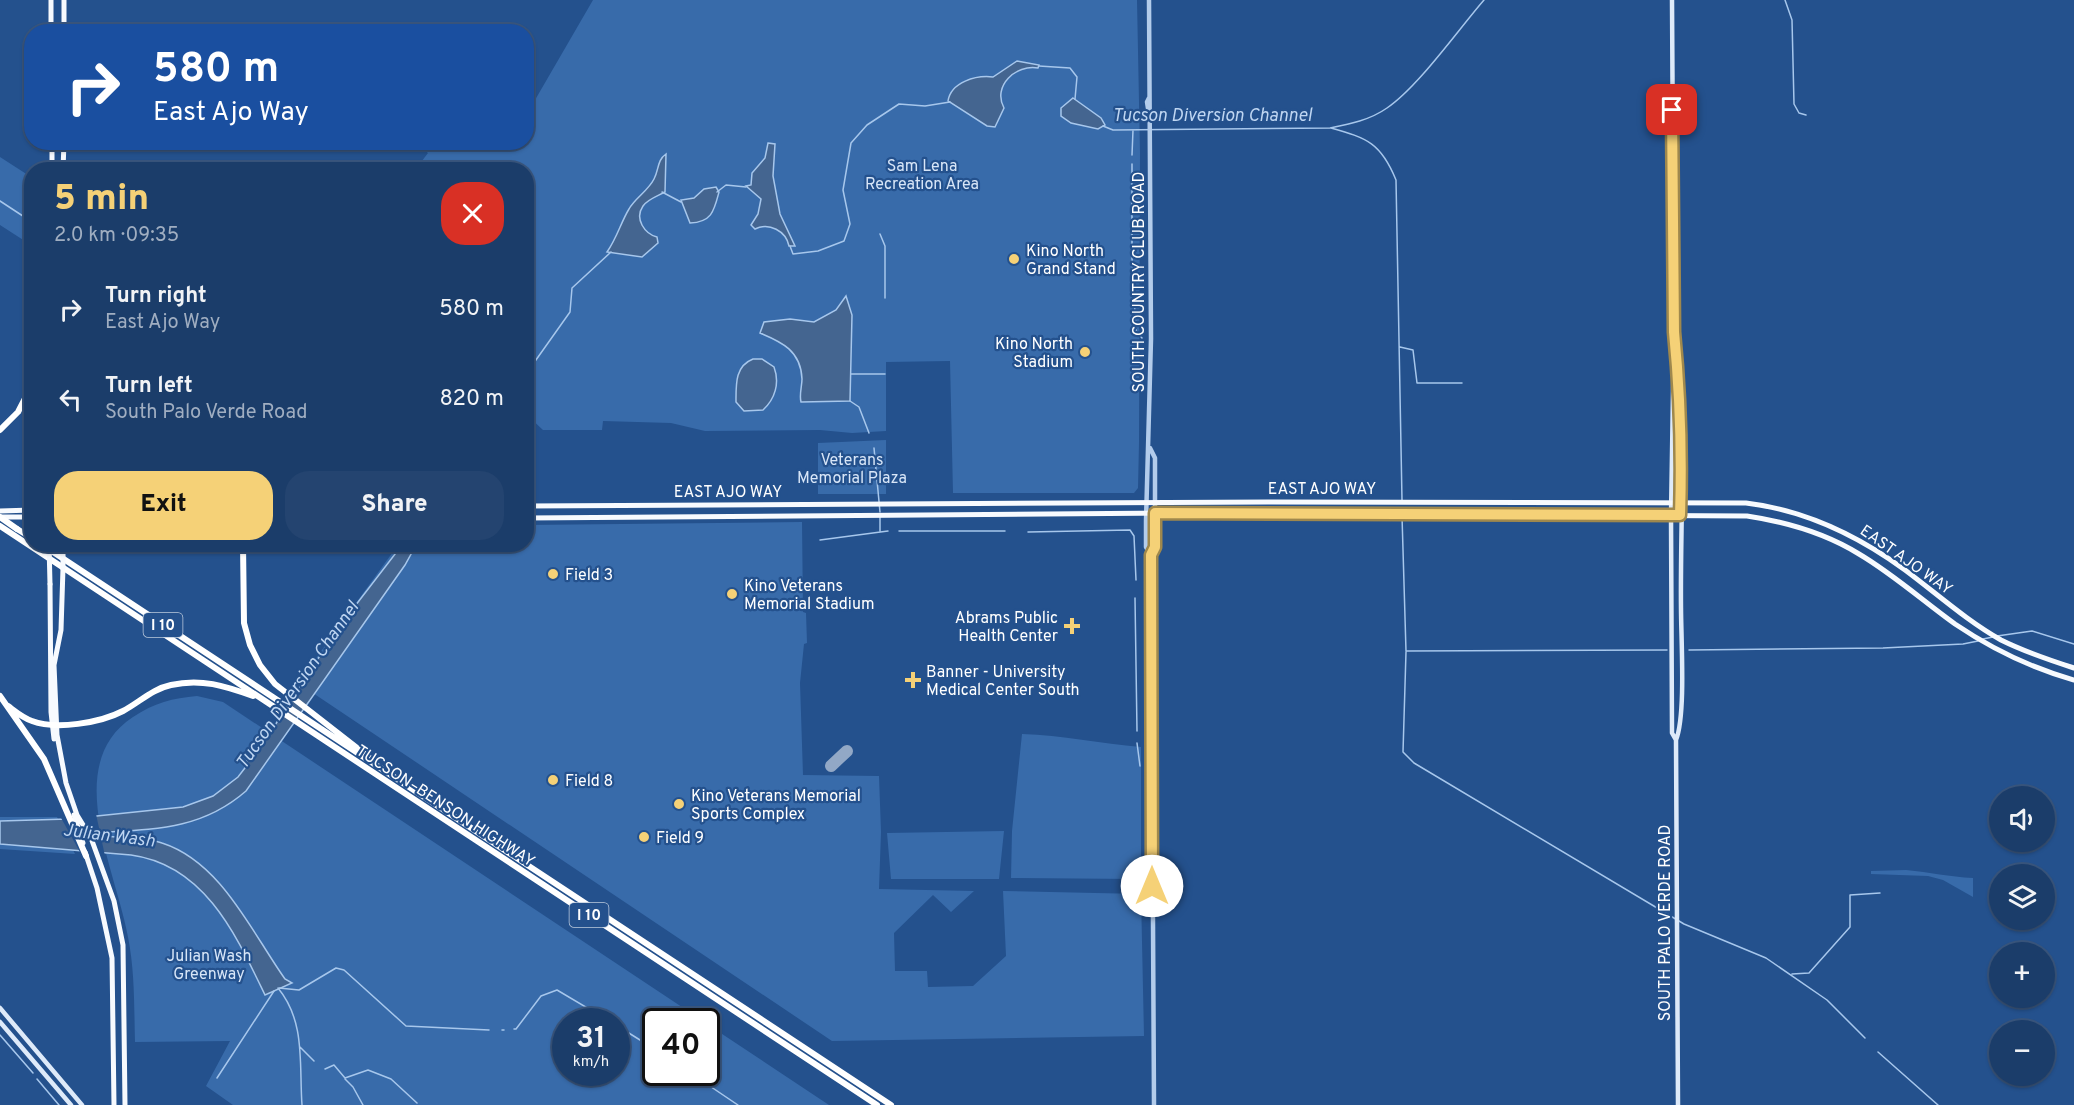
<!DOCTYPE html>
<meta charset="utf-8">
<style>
:root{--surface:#1b3d6a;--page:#244470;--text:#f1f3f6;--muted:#a0aec1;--line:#39567e;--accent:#f5d177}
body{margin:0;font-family:Overpass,sans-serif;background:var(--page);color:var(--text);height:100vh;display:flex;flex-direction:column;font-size:22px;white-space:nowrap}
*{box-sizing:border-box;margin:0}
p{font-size:20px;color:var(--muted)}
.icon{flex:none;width:33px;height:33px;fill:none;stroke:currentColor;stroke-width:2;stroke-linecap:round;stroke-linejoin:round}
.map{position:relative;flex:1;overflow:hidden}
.side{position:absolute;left:24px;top:162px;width:510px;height:390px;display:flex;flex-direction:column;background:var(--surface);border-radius:24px;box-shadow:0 2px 4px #0004,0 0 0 2px var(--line)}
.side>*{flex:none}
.top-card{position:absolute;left:24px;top:24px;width:510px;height:126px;border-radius:24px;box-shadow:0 2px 4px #0004,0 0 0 2px var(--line);background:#1a4fa0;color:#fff;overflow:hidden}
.buttons{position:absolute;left:1989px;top:786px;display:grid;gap:12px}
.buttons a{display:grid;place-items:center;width:66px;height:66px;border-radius:50%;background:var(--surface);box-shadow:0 2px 4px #0004,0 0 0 2px var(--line);font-size:30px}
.speed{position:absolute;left:552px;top:1008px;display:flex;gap:12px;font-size:30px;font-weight:700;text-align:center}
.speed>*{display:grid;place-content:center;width:78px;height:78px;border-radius:50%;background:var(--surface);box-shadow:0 2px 4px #0004,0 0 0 2px var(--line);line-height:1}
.speed small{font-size:15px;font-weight:400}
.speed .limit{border:3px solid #111;border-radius:9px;background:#fff;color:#111}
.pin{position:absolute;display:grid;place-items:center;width:51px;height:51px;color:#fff;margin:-26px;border-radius:12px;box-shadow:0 3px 9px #0006}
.me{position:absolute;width:66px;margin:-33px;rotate:0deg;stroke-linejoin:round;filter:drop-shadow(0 0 4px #0008)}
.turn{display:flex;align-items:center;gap:21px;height:126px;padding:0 30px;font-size:27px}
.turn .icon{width:78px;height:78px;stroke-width:2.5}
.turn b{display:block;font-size:42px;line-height:51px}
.round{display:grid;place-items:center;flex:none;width:63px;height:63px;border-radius:24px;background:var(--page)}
.summary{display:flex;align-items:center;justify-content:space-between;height:102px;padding:0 30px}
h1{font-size:36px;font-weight:800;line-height:45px;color:var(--accent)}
.action{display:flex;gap:12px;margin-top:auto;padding:12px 30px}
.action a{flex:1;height:69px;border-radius:24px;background:var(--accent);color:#111;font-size:24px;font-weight:800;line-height:69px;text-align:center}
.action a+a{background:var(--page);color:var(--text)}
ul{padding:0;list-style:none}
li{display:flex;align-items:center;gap:18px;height:90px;padding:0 30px}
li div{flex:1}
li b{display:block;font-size:22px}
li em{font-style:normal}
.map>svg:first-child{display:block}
.green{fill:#386baa;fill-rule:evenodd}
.water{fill:#446590;stroke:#a7c7ec;stroke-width:1.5}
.pier{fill:#24518d}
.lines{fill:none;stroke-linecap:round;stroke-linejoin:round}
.stream{stroke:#a7c7ec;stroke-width:1.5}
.taxiway{stroke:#92a8c6;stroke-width:12}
.tertiary{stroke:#b3cceb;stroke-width:4.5}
.secondary{stroke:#deeaf9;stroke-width:4.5}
.primary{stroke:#f7fafe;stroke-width:5}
.motorway{stroke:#fff;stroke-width:6}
.primary-bridge{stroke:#f7fafe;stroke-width:5}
.motorway-bridge{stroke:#fff;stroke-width:6}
.route-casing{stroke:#9f884d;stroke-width:15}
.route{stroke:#f5d177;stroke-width:10}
.poi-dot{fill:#f5d177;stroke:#24518d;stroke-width:2}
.labels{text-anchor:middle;stroke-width:4.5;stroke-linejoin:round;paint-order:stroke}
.shield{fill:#24518d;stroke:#bdcbdd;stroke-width:1.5}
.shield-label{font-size:15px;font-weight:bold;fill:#fff}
.park-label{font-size:16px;fill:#d8e6f8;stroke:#24518d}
.poi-label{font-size:16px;fill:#fff;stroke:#24518d;text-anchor:start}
.street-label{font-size:16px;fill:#fff;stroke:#24518d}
.water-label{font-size:18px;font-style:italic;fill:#bfd6f2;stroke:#24518d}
</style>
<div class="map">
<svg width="2074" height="1105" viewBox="0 0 2074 1105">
<rect width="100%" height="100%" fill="#24518d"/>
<path class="green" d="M593 0H1137L1140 153 1139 443 1138 488 1134 493H953L950 361 886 362V431L852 433 820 430 705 431 671 423 603 421 602 430H543L527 415 526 170H415L428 153 416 143 526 142 527 101 535 100Z
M0 157 31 177V245L0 225Z
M886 440V494H818V443Z
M802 522 803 612 806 613 807 643 804 644 800 683 803 775 879 776 881 832 879 889 974 891 951 912 933 895 894 933 895 971H927L928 987 973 986 1006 956 1003 891 1141 894 1144 1036 832 1041 298 683 398 545 526 544 527 525Z
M197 696 223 702 703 1021 656 1022V1072H706L707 1024 829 1105H233L206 1086 230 1041 135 1042C134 1007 135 972 128 937 116 870 61 764 133 717 154 703 173 698 197 696ZM566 1022H616V1072H566Z
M1022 734C1062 735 1101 744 1141 747V876L1136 879 1011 878 1012 831Z
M0 817H57L75 854 0 849Z
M1004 831 999 879H891L887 833Z
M1906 870C1930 872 1949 877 1973 878V897L1943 880 1928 876 1871 874V871Z"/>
<path class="water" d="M1017 61 1039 65 1038 68C1016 64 992 86 1004 108L995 127 987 126 948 101C951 82 976 75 993 77Z
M1073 98 1101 118 1105 125 1098 129 1071 123 1061 116V108Z
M768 143 775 144 773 176 780 214 795 246H789C786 231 769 222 755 229L751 225 758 214 761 199 746 186 751 185 752 173 765 158Z
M666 154 665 192C658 196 648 199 643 206 634 219 645 234 657 237L658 243 642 257 607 252C617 238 621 222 629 209 635 198 648 191 654 179 659 170 657 160 666 154Z
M716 187 719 192C714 211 712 222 690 223L681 200 694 198 704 189Z
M846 296 852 315 850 401 801 402C799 395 802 386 802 379 801 351 782 342 760 333L764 322 790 319 814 322 836 310Z
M753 359H762L774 367C780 383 775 399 763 410L744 411 736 402C736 384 735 366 753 359Z
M402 545H416L405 565 246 791C199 832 149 829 90 833 111 840 139 835 162 843 221 862 251 931 285 979L292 983 265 995C236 935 205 865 131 855L0 844V821L68 819 183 807 213 796 238 777 248 764 246 762 268 736 321 654 323 655 347 620 345 619Z"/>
<path class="pier" d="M96 814 105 856 81 854 60 816Z"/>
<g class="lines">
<path class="stream" d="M1785 0 1792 20 1794 104 1799 113 1806 115
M1039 66 1070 68 1077 77 1075 99
M1103 126 1113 130 1330 128C1350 124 1370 120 1387 108 1418 87 1458 30 1484 0
M1331 128C1367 138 1381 143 1396 180L1402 500
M1132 155 1133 130
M1132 164V258L1136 331 1142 338
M662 192 681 202
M717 192 726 185 746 187
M0 201 32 222
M880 234 885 246V298
M790 246 793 254 818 251 844 241 850 224 843 190 851 143 867 125 899 104 925 106 950 102
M1400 347 1413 350 1417 383H1462
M526 374 570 312 572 288 611 252
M851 374H885
M850 401 859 407 869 433
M874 448 880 512
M880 482 900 483
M1402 516 1406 651 1667 650
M880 531V517
M899 531H1005
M1028 532 1130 530 1134 536 1136 580
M820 540 888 531
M1135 598 1137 731
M1997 636 2032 631 2074 644
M1983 639 1993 637
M1689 650 1883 648 1963 644 1978 641
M1406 652 1403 752 1414 763 1684 924 1766 958 1827 1000 1865 1038
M1137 743 1140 766
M1792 974 1809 973 1850 927V895L1880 893
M278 988C306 1022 299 1064 302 1105
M279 988 299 990 336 968 344 970 406 1026 489 1030
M616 1025 656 1050
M514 1029H516L541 996 557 990 611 1022
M502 1030H504
M0 1035 33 1073
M300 1047 314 1061
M1878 1052 1938 1105
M325 1069 334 1065 345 1078 368 1070 391 1079 417 1103
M689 1072 738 1105
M217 1078 274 991
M37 1079 59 1105
M345 1079 353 1087 363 1105"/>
<path class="taxiway" d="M831 766 847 751"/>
<path class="tertiary" d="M1149 0 1151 339 1146 521V547L1151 555
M1149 115 1147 102 1149 98
M1150 448 1155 458V547L1151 555 1154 1105"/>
<path class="secondary" d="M1672 0 1674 334
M1674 332 1671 515 1672 733 1676 740 1678 1105
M1675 342C1687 427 1680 522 1681 608 1681 639 1686 715 1676 740
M0 1008 82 1105
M0 1022 71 1105"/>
<path class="primary" d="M64 0V32
M51 32V0
M52 142V170
M63 170 64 142
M526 506 1268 502 1746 503C1805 510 1857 535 1905 570 1936 593 1967 621 2001 640 2025 652 2049 660 2074 668
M0 511 32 510
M0 517H32
M526 518 1171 513 1747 516C1787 522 1825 533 1859 554 1893 574 1923 601 1955 624 1992 649 2031 668 2074 680
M63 568 61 630 54 665 57 735 66 783 77 815 91 838 114 901 123 945 125 1105
M50 584 51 712 54 739
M74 815 83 843
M85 852 97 888 112 958 114 1105"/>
<path class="motorway" d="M0 430 18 412 32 385
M0 526 877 1105
M17 529 32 538
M41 544 891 1105
M243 544 244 623 250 645 260 665 275 684 370 758
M0 696 44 759 86 856
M8 706C16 712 23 718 32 721 56 730 100 723 123 711 140 702 152 689 171 685 201 678 225 686 253 696"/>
<path class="primary-bridge" d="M49 544 50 584
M63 544V568"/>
<path class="motorway-bridge" d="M0 517 17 529"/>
</g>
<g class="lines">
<defs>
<path id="route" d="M1152 886 1151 555 1155 547V513L1680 515C1682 454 1680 393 1674 332L1672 110"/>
</defs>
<use href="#route" class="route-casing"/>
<use href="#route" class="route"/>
</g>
<g class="poi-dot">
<circle cx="1014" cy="259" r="6"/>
<circle cx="1085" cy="352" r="6"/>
<circle cx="553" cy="574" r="6"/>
<circle cx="732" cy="594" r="6"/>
<path d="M1069 617h6v6h6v6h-6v6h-6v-6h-6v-6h6z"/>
<path d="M910 671h6v6h6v6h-6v6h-6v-6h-6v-6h6z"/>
<circle cx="553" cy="780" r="6"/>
<circle cx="679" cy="804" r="6"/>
<circle cx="644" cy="837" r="6"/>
</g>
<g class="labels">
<g class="shield">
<rect x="143.5" y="613" width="39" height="24" rx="4.5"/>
<rect x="569.5" y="903" width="39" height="24" rx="4.5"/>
</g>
<g class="shield-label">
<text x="163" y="630">I 10</text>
<text x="589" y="920">I 10</text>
</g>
<g class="park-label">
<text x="922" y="171">Sam Lena<tspan x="922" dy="18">Recreation Area</tspan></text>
<text x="852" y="465">Veterans<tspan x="852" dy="18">Memorial Plaza</tspan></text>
<text x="209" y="961">Julian Wash<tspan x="209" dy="18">Greenway</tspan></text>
</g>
<g class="poi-label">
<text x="1026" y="256">Kino North<tspan x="1026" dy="18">Grand Stand</tspan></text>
<text x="1073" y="349" text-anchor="end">Kino North<tspan x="1073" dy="18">Stadium</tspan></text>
<text x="565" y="580">Field 3</text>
<text x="744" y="591">Kino Veterans<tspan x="744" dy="18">Memorial Stadium</tspan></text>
<text x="1058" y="623" text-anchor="end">Abrams Public<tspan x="1058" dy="18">Health Center</tspan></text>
<text x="926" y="677">Banner - University<tspan x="926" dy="18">Medical Center South</tspan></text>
<text x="565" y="786">Field 8</text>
<text x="691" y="801">Kino Veterans Memorial<tspan x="691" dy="18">Sports Complex</tspan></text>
<text x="656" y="843">Field 9</text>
</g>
<g class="street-label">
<text transform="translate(1138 282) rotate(-90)" y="6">SOUTH COUNTRY CLUB ROAD</text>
<text x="1322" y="494">EAST AJO WAY</text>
<text x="728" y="497">EAST AJO WAY</text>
<text transform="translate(1907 559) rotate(35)" y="6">EAST AJO WAY</text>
<text transform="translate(446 805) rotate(33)" y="6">TUCSON–BENSON HIGHWAY</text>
<text transform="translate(1664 923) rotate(-90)" y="6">SOUTH PALO VERDE ROAD</text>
</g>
<g class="water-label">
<text x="1212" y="121">Tucson Diversion Channel</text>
<text transform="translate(297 685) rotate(-55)" y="6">Tucson Diversion Channel</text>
<text transform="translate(109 835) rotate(7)" y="6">Julian Wash</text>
</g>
</g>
</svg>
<div class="buttons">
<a><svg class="icon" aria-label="sound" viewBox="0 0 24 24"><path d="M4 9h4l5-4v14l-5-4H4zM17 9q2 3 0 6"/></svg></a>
<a><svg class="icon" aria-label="layers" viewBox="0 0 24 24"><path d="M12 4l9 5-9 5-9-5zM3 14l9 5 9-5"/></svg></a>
<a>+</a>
<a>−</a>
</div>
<div class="speed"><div>31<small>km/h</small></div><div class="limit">40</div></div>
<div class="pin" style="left:1672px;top:110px;background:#d93025"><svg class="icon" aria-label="arrive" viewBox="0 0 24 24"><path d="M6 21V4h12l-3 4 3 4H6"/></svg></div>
<svg class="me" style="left:1152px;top:886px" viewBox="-20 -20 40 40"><circle r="19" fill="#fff"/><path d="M0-13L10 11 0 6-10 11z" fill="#f5d177"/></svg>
<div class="top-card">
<div class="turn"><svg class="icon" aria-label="right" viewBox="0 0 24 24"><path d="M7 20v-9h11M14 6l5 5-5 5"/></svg><div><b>580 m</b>East Ajo Way</div></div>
</div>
<section class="side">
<div class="summary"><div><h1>5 min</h1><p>2.0 km · 09:35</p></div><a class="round" style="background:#d93025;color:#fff"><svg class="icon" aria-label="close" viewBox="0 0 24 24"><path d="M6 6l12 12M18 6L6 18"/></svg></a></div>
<ul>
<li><svg class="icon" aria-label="right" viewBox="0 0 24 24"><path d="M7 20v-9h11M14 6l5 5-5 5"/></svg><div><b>Turn right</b><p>East Ajo Way</p></div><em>580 m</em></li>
<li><svg class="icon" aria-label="left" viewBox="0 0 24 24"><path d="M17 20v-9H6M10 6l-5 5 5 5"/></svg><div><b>Turn left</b><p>South Palo Verde Road</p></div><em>820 m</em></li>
</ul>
<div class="action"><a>Exit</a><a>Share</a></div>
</section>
</div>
